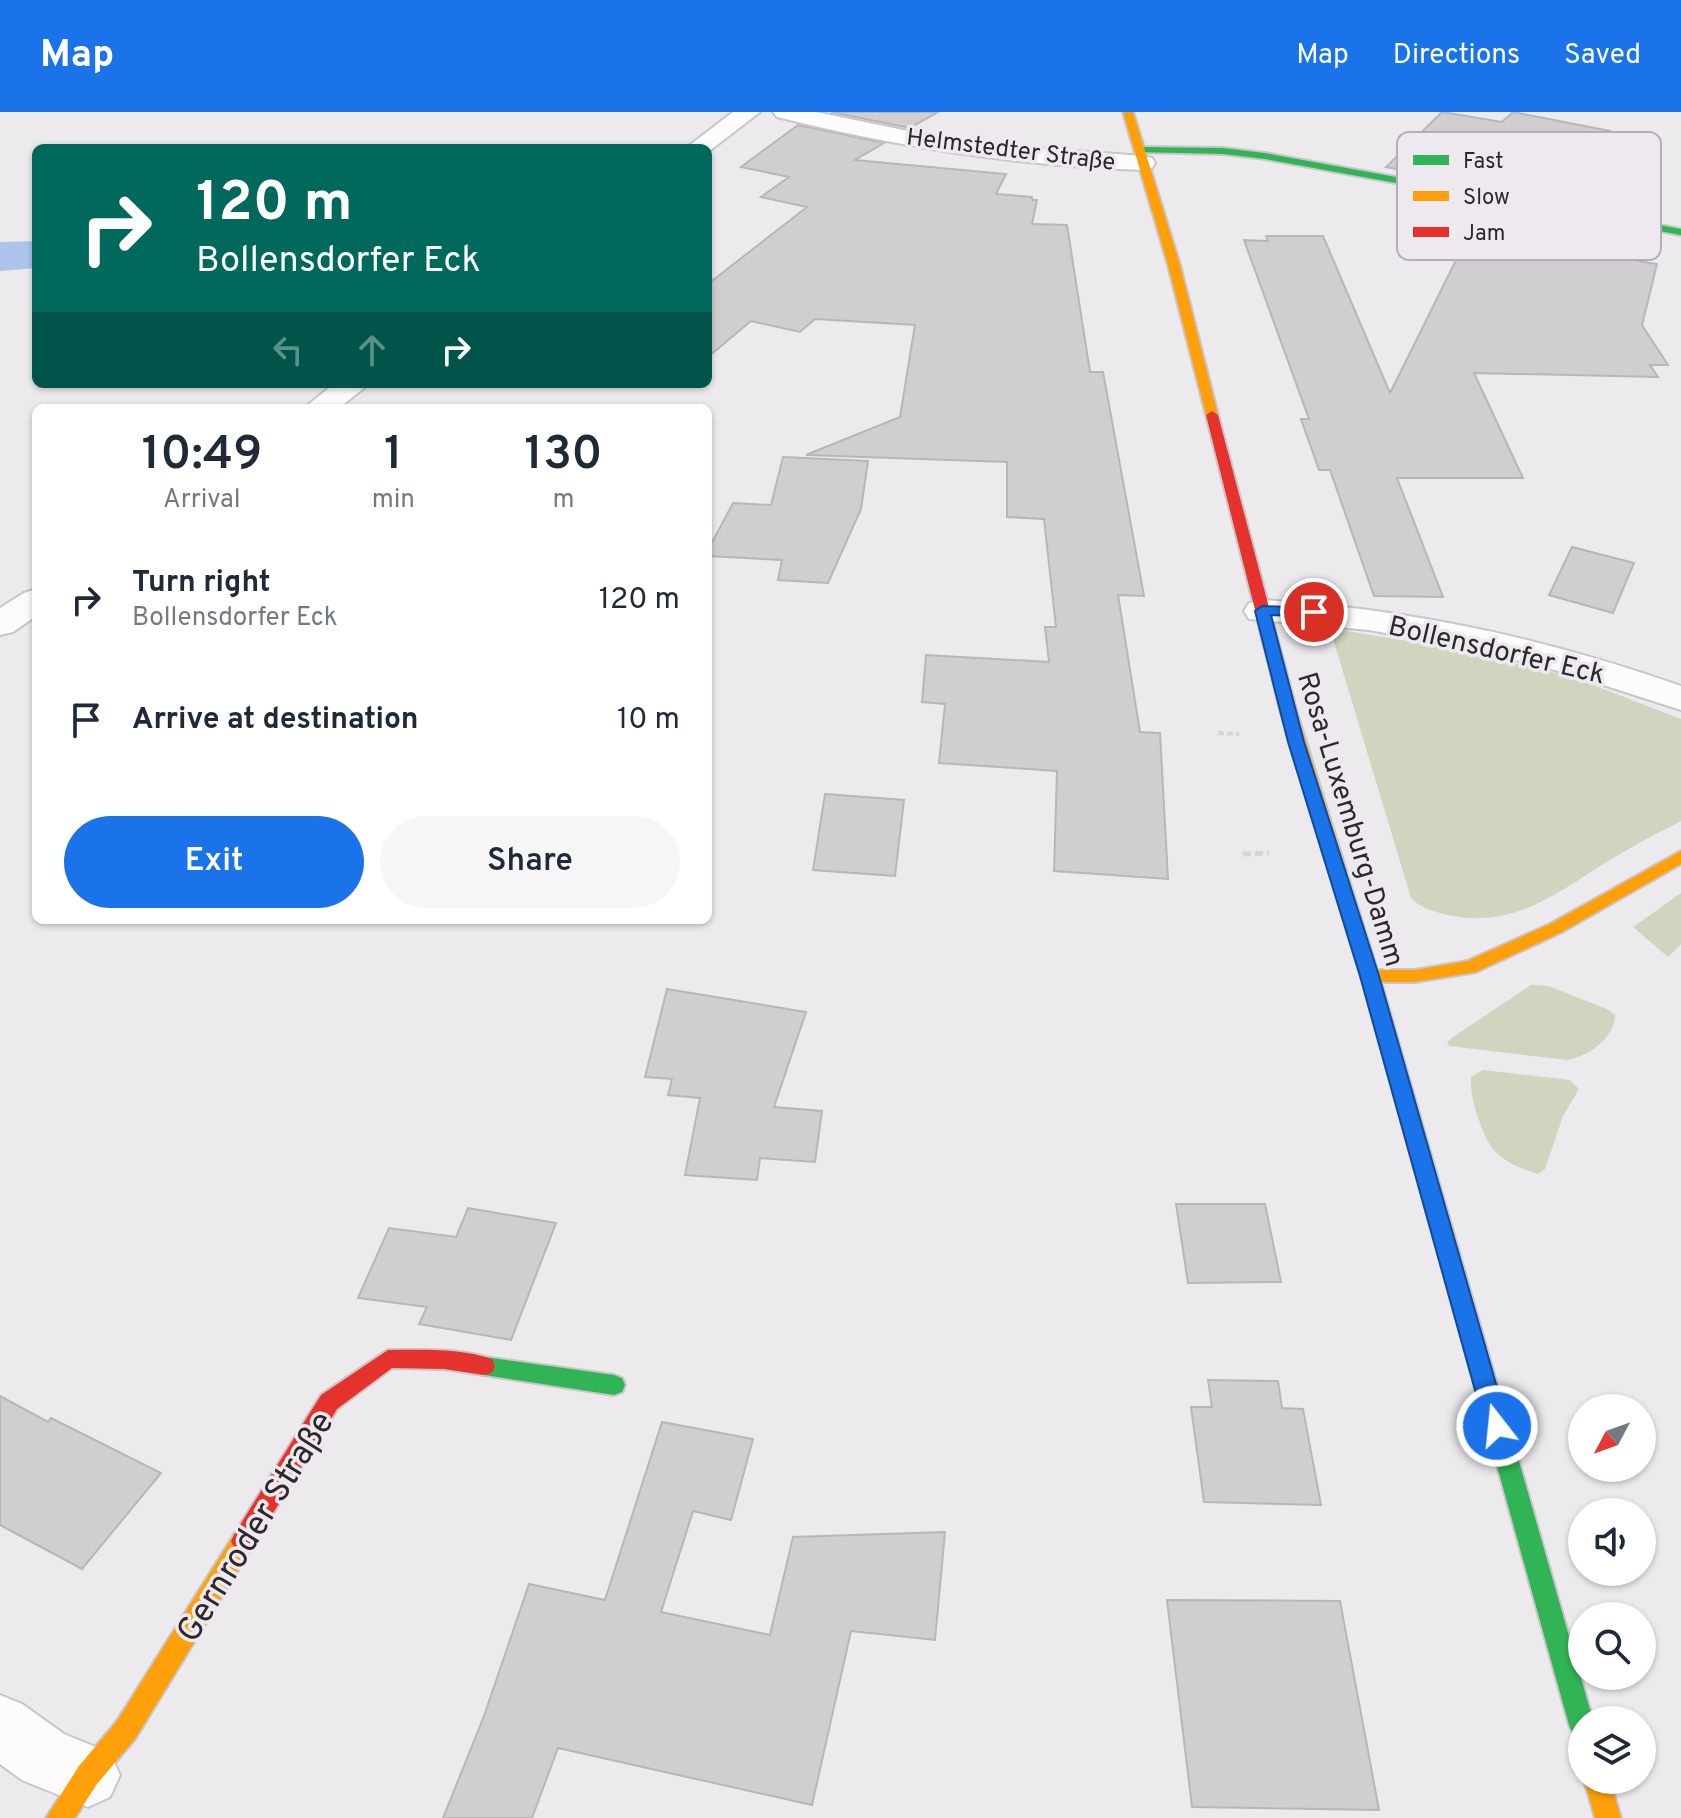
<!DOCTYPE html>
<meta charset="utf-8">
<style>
:root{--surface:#fff;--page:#f6f6f7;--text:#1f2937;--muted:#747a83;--accent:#1a73e8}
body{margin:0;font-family:Overpass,sans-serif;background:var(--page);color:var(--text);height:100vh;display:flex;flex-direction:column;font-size:30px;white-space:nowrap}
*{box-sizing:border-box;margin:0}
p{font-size:26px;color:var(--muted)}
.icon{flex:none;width:44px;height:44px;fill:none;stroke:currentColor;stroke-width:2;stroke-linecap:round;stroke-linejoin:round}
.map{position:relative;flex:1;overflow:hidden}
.side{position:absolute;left:32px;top:292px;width:680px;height:520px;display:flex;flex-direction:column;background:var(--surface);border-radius:12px;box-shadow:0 2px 6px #0004}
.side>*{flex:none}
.hud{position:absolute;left:32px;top:32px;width:680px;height:244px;border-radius:12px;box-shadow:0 2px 6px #0004;background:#00695c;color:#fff;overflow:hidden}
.needle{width:52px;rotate:229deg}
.tools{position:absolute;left:1568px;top:1282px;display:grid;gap:16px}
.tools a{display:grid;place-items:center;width:88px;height:88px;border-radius:50%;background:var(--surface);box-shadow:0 2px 6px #0004;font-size:40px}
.pin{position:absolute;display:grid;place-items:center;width:68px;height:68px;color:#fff;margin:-34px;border:4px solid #fff;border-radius:50%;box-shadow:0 2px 8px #0007}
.me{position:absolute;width:88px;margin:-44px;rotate:344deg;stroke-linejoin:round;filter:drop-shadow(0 0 6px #0008)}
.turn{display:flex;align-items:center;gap:28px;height:168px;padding:0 32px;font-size:36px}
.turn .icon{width:104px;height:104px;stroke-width:2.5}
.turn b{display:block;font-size:56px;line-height:68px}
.lanes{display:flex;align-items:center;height:76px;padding:0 32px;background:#0003;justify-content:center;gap:40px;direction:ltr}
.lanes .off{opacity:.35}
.eta{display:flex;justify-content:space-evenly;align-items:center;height:136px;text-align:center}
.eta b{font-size:48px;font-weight:600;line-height:56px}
.primary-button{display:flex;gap:16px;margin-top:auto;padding:16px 32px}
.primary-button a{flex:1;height:92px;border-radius:48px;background:var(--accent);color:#fff;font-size:32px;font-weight:600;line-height:92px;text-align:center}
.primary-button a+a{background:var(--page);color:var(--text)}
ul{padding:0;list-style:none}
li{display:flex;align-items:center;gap:24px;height:120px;padding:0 32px}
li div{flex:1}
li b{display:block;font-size:30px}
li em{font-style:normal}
header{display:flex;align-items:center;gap:48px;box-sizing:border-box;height:112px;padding:0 40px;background:var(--accent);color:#fff}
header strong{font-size:38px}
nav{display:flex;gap:44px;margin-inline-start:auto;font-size:28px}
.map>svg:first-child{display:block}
.green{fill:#d0d5c0}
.water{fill:#aec4ec}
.building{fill:#d0ced1;stroke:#b7b6b8;stroke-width:2}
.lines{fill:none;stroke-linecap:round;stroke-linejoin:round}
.street-casing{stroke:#c8c6c8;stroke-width:4}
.fast-casing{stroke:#c8c6c8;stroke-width:4}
.slow-casing{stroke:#c8c6c8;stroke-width:4}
.jam-casing{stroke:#c8c6c8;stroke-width:4}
.path-far1{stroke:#d6d6d6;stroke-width:4;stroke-dasharray:6 3;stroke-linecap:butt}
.path{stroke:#d6d6d6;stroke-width:5;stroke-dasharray:8 4;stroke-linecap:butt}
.street{fill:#fcfcfc;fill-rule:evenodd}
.fast{fill:#30b455;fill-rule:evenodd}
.slow{fill:#ff9f0a;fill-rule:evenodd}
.jam{fill:#e5322d;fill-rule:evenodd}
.route{fill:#1a73e8;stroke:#114b97;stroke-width:2}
.labels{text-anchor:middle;stroke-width:7;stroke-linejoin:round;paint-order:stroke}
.far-street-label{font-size:24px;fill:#2b292c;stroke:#ede9ee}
.street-label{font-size:28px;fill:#2b292c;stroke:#ede9ee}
.near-street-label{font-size:34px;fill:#2b292c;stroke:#ede9ee}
.key{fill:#ede9ee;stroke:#b3afb4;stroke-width:2}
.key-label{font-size:22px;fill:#2b292c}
</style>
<header>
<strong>Map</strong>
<nav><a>Map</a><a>Directions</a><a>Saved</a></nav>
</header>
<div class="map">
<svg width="1681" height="1706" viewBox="0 0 1681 1706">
<rect width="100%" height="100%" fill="#eceaed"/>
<path class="green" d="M1335 517 1438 534 1570 564 1681 607V709C1655 722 1629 736 1605 751 1551 785 1511 818 1444 802 1431 799 1420 795 1411 786L1331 520Z
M1681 781V832L1668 845 1633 815Z
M1531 873 1548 874 1607 897 1615 903C1615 926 1588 945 1567 948L1449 934 1447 930 1453 925Z
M1483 958 1570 968 1579 977 1563 1004 1545 1057 1538 1062C1524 1058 1509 1052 1498 1042 1483 1030 1469 984 1471 965Z"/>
<path class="water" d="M36 129V156L0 159V130Z"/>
<path class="building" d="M831 0H938L910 16Z
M1442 0 1502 10 1513 0 1610 19 1555 86 1386 55Z
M798 13 884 31 855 48 1006 62 996 82 1032 85V88H1037L1032 112 1067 113 1090 260H1103L1144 484 1118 483 1140 620 1160 621 1168 767 1054 759 1057 659 939 651 945 592 922 590 926 543 1049 550 1045 515H1056L1044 407 1007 405V350L806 343 900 305 915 213 815 207 800 220 751 209 708 245V172L807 95 761 85 789 65 741 55Z
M1469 122 1657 152 1642 213 1668 253H1650L1658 265 1474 261 1523 366H1397L1443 485 1374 484 1330 358H1319L1301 307H1309L1244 128 1268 129 1266 124H1323L1390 281Z
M783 345 868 349 861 397 828 471 778 468 782 448 708 444V438L733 391 771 393Z
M1572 435 1634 451 1613 501 1549 483Z
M825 682 904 688 895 764 813 758Z
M667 877 806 900 774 995 822 999 815 1050 760 1046 757 1068 685 1063 700 986 668 983 672 967 645 965Z
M1176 1092H1265L1281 1170 1188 1171Z
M468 1096 556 1111 511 1228 419 1212 427 1195 358 1186 389 1116 456 1125Z
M1208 1268 1278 1269 1282 1296 1303 1297 1321 1393 1204 1390 1191 1295H1212Z
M0 1284 48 1310 51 1306 161 1361 82 1457 0 1413Z
M662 1310 753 1327 731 1408 693 1399 661 1500 770 1523 793 1425 945 1420 935 1528 851 1519 812 1693 558 1636 532 1706H443L484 1604 529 1472 605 1488Z
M1167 1488 1340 1489 1379 1698 1192 1695Z"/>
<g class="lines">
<defs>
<path id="street" d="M733 0H760L708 40V36H686Z
M773 0H816L918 21 1008 34 1143 44 1152 46 1155 51 1152 56 1143 58C1019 54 897 35 777 5Z
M334 272H369L339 296H304Z
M36 477V504L13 520 0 523V496L24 481Z
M1262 488C1406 496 1545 526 1681 574V598L1566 561 1475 537 1369 518 1249 507 1244 499 1249 491Z
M0 1583 22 1592 64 1622 110 1641 120 1663 110 1685 88 1695 22 1668 0 1652Z"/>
<path id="fast" d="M1140 35 1223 36 1265 41 1681 117V123L1265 47 1223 42 1136 40V36Z
M1470 1208 1478 1211 1481 1217 1593 1608H1582V1626L1573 1622 1569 1613 1459 1217 1462 1211Z
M484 1245 614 1263 622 1266 625 1273 622 1280 614 1283 484 1263 476 1261 473 1254 476 1247Z"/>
<path id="slow" d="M1123 0H1133L1180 153 1218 303 1216 306 1206 303 1168 153Z
M1289 596 1297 601 1377 858H1415L1467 849 1550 812 1681 739V752L1562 820 1476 860 1415 870H1381L1481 1217 1478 1223 1470 1226 1462 1223 1459 1217 1361 864 1281 601Z
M243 1418 251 1421 255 1429 251 1437 135 1627 97 1672 75 1706H46L79 1654 117 1609 235 1421Z
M1584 1668H1610L1621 1706H1595Z"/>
<path id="jam" d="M1212 299 1218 303 1297 601 1294 604 1289 606 1281 601 1206 303Z
M388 1238C422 1238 459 1236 492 1247L495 1254 492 1261 484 1263 444 1257 392 1256 337 1297 251 1437 243 1440 235 1437 231 1429 235 1421 321 1283Z"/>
</defs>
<use href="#street" class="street-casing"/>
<use href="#fast" class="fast-casing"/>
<use href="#slow" class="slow-casing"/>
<use href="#jam" class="jam-casing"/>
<path class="path-far1" d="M1218 621 1239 622"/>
<path class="path" d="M1243 742 1269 741"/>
<use href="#street" class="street"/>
<use href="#fast" class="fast"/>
<use href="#slow" class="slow"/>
<use href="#jam" class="jam"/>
</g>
<path class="route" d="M1262 494 1314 496 1321 500 1314 505 1271 503 1304 630 1379 864 1508 1314 1505 1321 1497 1324 1489 1321 1485 1314 1360 864 1288 630 1255 499Z"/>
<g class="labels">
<g class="far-street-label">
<text transform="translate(1011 37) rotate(7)" y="8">Helmstedter Straße</text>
</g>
<g class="street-label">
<text transform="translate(1497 537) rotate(13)" y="10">Bollensdorfer Eck</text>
<text transform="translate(1352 707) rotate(73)" y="10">Rosa-Luxemburg-Damm</text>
</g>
<g class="near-street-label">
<text transform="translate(254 1414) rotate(-58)" y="12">Gernroder Straße</text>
</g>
</g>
<rect x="1397" y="20" width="264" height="128" rx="12" class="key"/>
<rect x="1413" y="43" width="36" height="10" fill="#30b455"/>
<rect x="1413" y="79" width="36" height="10" fill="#ff9f0a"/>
<rect x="1413" y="115" width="36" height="10" fill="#e5322d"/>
<g class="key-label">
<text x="1463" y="56">Fast</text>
<text x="1463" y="92">Slow</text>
<text x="1463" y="128">Jam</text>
</g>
</svg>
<div class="tools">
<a><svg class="needle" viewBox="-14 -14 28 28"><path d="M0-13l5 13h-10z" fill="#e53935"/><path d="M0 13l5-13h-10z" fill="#747a83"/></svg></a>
<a><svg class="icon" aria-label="sound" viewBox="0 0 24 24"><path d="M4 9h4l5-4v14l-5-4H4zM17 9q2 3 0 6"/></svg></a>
<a><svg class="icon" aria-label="search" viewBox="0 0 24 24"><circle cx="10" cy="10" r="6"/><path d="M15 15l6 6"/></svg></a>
<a><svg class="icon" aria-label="layers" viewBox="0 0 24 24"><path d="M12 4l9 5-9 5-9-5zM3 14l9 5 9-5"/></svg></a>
</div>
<div class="pin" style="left:1314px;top:500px;background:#d93025"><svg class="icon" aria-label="arrive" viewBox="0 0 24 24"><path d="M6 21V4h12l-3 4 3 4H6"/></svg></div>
<svg class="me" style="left:1497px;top:1314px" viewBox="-20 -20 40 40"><circle r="17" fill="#1a73e8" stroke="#fff" stroke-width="3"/><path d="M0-11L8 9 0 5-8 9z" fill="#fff"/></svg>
<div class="hud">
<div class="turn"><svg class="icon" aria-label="right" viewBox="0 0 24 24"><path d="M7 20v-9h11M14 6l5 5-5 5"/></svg><div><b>120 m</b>Bollensdorfer Eck</div></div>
<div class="lanes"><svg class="icon off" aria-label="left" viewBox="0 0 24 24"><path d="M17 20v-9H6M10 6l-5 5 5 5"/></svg><svg class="icon off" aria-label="ahead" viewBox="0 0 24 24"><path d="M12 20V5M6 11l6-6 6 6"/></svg><svg class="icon" aria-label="right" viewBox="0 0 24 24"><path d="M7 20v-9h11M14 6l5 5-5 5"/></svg></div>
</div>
<section class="side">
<div class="eta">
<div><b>10:49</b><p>Arrival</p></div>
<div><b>1</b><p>min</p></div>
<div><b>130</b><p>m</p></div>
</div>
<ul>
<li><svg class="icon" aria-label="right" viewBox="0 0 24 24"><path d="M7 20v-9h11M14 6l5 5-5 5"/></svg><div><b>Turn right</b><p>Bollensdorfer Eck</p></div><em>120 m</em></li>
<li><svg class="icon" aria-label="arrive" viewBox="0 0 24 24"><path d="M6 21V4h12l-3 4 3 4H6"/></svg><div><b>Arrive at destination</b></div><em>10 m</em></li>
</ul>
<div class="primary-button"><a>Exit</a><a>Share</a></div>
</section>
</div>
